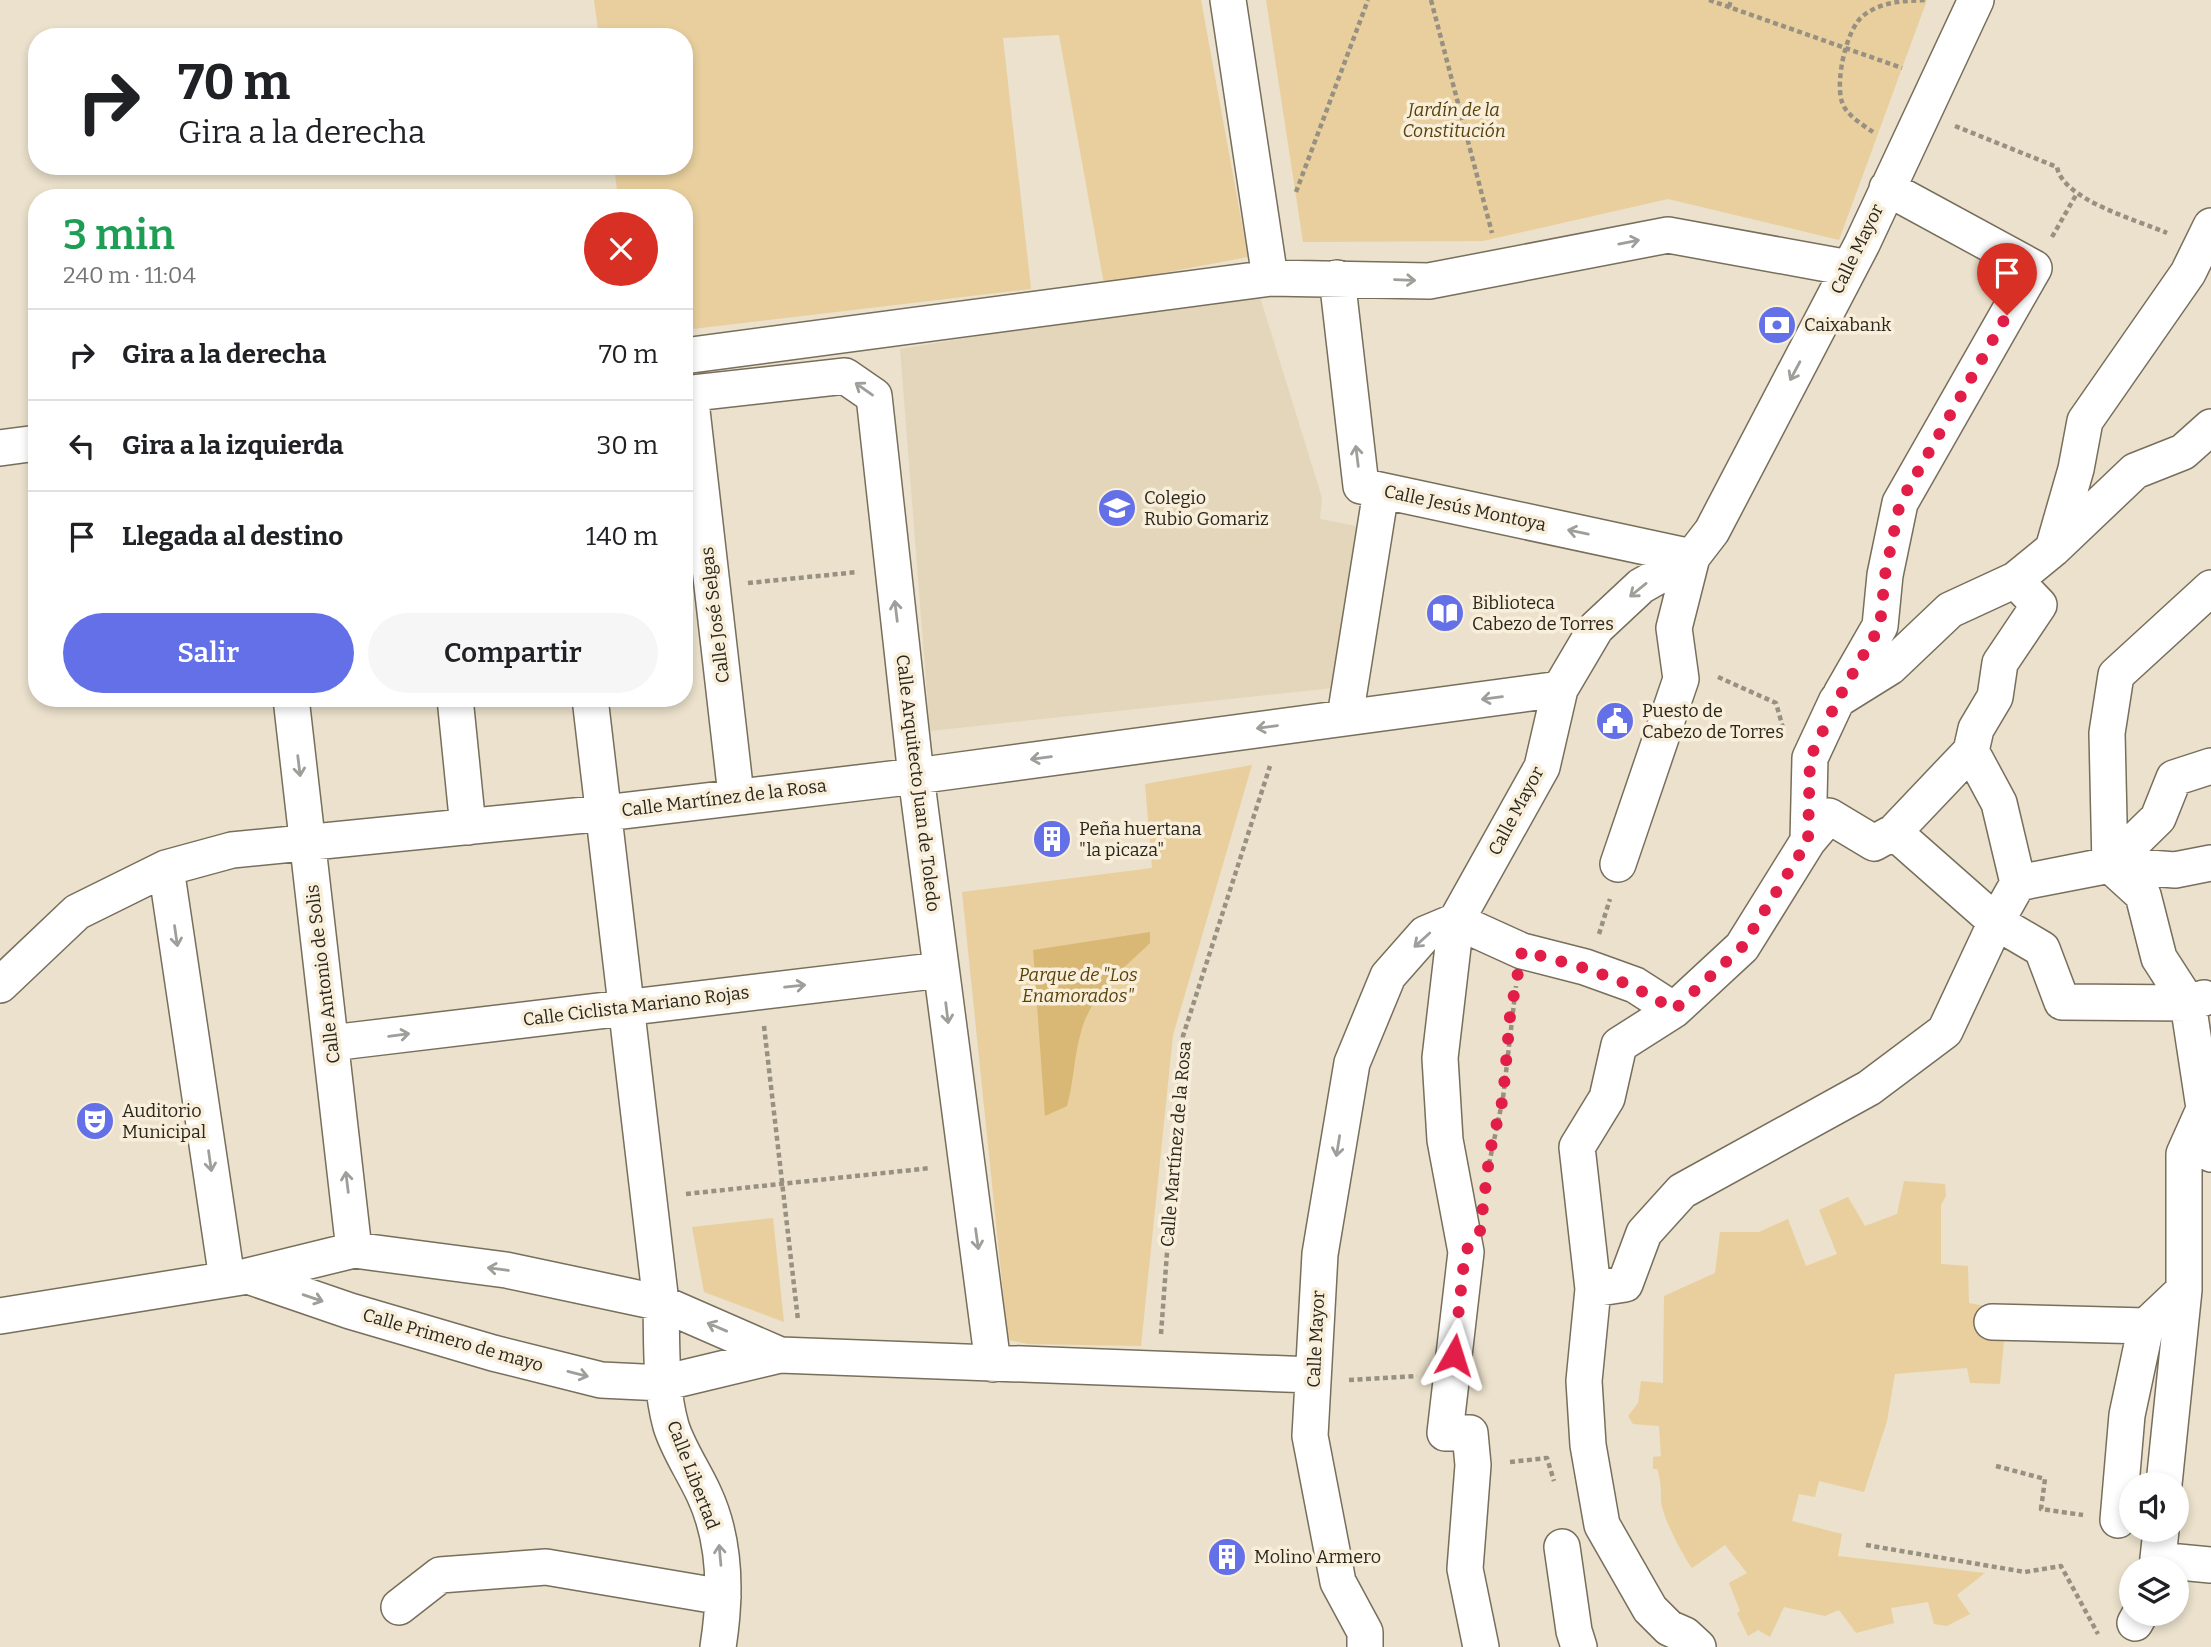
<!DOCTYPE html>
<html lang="es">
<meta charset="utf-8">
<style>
:root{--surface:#fff;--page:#f6f6f6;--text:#202124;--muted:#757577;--line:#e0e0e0;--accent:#6370e8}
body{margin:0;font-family:Bitter,serif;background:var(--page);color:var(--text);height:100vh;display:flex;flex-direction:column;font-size:26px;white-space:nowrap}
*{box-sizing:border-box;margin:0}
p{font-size:23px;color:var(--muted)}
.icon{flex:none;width:38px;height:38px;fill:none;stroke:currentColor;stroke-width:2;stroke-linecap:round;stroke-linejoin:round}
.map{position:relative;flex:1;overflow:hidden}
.details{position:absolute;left:28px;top:189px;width:665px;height:518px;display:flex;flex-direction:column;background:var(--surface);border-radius:28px;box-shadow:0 4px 10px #0003}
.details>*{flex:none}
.hud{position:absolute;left:28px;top:28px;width:665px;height:147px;border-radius:28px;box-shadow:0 4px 10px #0003;background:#fff;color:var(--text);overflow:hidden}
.buttons{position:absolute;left:2119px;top:1472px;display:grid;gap:14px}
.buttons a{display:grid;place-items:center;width:70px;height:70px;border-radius:50%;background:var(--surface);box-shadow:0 4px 10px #0003;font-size:35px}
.pin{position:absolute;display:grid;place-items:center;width:60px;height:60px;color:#fff;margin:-72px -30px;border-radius:50% 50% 50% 0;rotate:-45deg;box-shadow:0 0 7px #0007}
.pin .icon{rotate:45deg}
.me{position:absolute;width:77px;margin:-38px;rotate:6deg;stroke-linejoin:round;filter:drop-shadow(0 0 5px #0008)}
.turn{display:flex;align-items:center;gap:24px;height:147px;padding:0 35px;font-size:32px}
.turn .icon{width:91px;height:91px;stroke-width:2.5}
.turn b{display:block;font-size:49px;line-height:60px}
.round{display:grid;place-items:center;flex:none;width:74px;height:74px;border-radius:37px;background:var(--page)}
.overview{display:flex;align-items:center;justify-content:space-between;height:119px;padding:0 35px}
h1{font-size:42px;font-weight:600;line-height:52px;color:#1e9e55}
.primary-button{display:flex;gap:14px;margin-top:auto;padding:14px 35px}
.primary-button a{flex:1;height:80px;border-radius:42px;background:var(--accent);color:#fff;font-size:28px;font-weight:600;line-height:80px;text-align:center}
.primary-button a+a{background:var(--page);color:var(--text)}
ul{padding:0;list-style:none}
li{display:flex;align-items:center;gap:21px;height:91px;padding:0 35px;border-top:2px solid var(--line)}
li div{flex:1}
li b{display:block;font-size:26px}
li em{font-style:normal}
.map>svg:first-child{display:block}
.built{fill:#e3d6ba}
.green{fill:#e8cf9d}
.water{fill:#d8b874}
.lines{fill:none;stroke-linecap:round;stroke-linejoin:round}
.street-casing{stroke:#776e5c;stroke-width:38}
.path{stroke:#989182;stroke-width:4.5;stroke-dasharray:5 3.5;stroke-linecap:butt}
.street{stroke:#fff;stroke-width:35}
.oneway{stroke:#9f9e9a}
.route{stroke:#e11d48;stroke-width:12;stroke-dasharray:0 21.6}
.labels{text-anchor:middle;stroke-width:7;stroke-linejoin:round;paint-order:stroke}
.park-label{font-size:18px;font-style:italic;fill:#57410a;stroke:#f8eed9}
.street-label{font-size:18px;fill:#2a271f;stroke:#f8eed9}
.poi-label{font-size:18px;fill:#2a271f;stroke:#f8eed9;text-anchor:start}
</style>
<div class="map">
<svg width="2211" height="1647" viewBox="0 0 2211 1647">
<rect width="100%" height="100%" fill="#ebe1cc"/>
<path class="built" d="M1236 293 1259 294 1322 498 1320 519 1367 528 1333 688 930 731 900 349Z"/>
<path class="green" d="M594 0H1201L1248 257 1104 284 1059 35 1003 38 1031 289 684 330V198H618L614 166H684V37H599Z
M1266 0H1927L1839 240 1668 199 1483 241 1303 242Z
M1252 765 1173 1035 1141 1346 1028 1344 1008 1340 962 892 1152 868 1145 784Z
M1904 1181 1945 1184 1946 1196 1941 1205V1264L1968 1266 1969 1303 1990 1307 2005 1330 2000 1384 1970 1383 1967 1368 1895 1374 1887 1421 1864 1492 1819 1481 1815 1497 1799 1494 1792 1521 1842 1534 1838 1556 1985 1573 1957 1595 1970 1614 1947 1626 1934 1624 1928 1602 1891 1608 1894 1623 1856 1633 1839 1610 1825 1616 1784 1607 1770 1637 1758 1630 1748 1636 1737 1613 1740 1611 1729 1583 1747 1573 1725 1545 1692 1568C1683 1556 1660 1513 1661 1498 1661 1489 1661 1481 1657 1469H1653V1457L1661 1456 1659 1426 1633 1424 1628 1416 1638 1403 1641 1381 1663 1383 1664 1296 1715 1273 1720 1232H1759L1788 1219 1806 1266 1837 1254 1819 1210 1848 1197 1865 1226 1897 1214Z
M773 1218 784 1322 704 1292 692 1227Z"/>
<path class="water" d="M1150 932V943C1123 969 1091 994 1081 1032 1074 1056 1074 1081 1067 1106L1045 1116 1033 950Z"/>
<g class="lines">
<defs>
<path id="street" d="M1228 0 1270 278
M1337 278 1361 486 1692 557 1674 628 1681 679 1618 864
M684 356 1270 278 1429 281 1668 235 1849 268
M690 393 736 795
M684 394 845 376 874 396 916 776 993 1364
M0 448 37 443
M2053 549 2076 469 2085 421 2188 273 2211 226
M1841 694 1880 626 1885 575 1900 503 2034 268 1887 188
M291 698 354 1250
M455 698 468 827
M590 698 661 1303C662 1344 660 1387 671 1426 678 1449 694 1472 704 1494 726 1541 726 1597 718 1647
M1345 717 1381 491
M2211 766 2174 778 2158 818 2110 865 2143 895 2159 958 2188 1003 2211 1154
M1894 832 1996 922 2042 949 2062 1002 2188 1003 2204 998
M1808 841 1829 816 1874 843 1894 832 1971 751
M2110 865 2107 733 2116 675 2211 588
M166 868 227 1279
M2018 883 2110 865 2175 870 2211 863
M0 985 77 912 166 868 232 850 605 813 916 776 1560 689
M331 1043 941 970
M248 1276 350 1311 493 1353 601 1380 663 1383 780 1355 1313 1375
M1593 1289 1625 1284 1644 1233 1682 1191 1869 1088 1945 1031 1996 922 2018 883 1999 803 1971 751 1976 729 1995 697 2000 663 2039 605 2015 580
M0 1316 248 1276 354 1250 506 1270 661 1303 780 1355
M1992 1322 2146 1326
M2164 1484 2184 1290
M2118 1520 2127 1415 2146 1326 2184 1290V1154L2205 1107
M1562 1547 1574 1631 1579 1647
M2158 1560 2211 1565
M2157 1568 2161 1530
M399 1607 440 1575 546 1567 723 1597
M2135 1623 2140 1614
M1365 1647V1632L1338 1582 1310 1436 1320 1254 1352 1063 1388 976 1425 934 1456 921 1542 767 1560 689 1596 628 1641 586 1692 557 1712 531 1862 244 1976 0
M1481 1647 1465 1569 1473 1465 1470 1433H1445L1466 1252 1445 1140 1440 1058 1456 921 1522 951 1585 967 1635 985 1674 1010
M1698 1647 1685 1635 1669 1628 1650 1609 1602 1525 1588 1445 1584 1381 1593 1289 1577 1147 1607 1098 1619 1045 1674 1010 1742 947 1808 841 1810 758 1837 700 1890 667 1950 610 2015 580 2053 549 2135 471 2183 452 2211 427"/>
</defs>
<use href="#street" class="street-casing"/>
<path class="path" d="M1431 0 1492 233
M1709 0 1902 68
M1729 7 1731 0
M1955 126 2057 167C2063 200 2137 220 2167 233
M1873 132C1863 125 1846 115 1842 102 1835 82 1846 28 1864 15 1883 1 1904 1 1926 0
M1296 192 1368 0
M2052 237 2076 195
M748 583 858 572
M1718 677 1776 703 1783 728
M1599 934 1610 899
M764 1026 798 1320
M1489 1164 1503 1098 1516 986
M686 1194 931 1168
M1161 1334 1183 1036 1270 766
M1349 1380 1417 1376
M1510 1462 1547 1458 1554 1481
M1996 1466 2045 1479 2041 1509 2083 1515
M1866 1545 2025 1572 2061 1566 2098 1634"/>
<use href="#street" class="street"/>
</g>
<defs><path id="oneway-shaft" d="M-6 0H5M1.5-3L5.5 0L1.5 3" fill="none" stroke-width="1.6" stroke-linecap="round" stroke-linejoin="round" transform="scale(1.75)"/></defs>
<g class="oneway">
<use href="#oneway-shaft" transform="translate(1629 242) rotate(-11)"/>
<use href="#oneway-shaft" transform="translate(1405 280) rotate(2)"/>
<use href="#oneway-shaft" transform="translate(1795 371) rotate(118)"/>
<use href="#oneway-shaft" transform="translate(864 389) rotate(-145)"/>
<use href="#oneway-shaft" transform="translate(1357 456) rotate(-97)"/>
<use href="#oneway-shaft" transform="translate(1578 532) rotate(-168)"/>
<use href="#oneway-shaft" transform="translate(1638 590) rotate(141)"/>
<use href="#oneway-shaft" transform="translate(896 611) rotate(-97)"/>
<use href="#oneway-shaft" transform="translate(1492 698) rotate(173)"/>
<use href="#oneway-shaft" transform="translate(1267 727) rotate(172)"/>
<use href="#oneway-shaft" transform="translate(1041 758) rotate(172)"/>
<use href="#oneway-shaft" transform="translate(299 766) rotate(83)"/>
<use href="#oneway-shaft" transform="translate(176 936) rotate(82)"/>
<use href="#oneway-shaft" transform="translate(1422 940) rotate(138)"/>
<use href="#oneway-shaft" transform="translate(795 986) rotate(-6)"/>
<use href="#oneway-shaft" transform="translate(947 1013) rotate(83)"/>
<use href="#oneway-shaft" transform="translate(399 1035) rotate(-7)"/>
<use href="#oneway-shaft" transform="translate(1338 1146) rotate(99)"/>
<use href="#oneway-shaft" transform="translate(210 1161) rotate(82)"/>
<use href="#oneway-shaft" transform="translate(347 1182) rotate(-97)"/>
<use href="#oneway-shaft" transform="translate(977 1239) rotate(82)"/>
<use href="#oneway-shaft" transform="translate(498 1269) rotate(-172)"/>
<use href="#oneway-shaft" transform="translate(313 1298) rotate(19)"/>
<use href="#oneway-shaft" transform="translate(717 1327) rotate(-157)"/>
<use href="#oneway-shaft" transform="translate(578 1374) rotate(14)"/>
<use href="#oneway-shaft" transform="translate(720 1555) rotate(-95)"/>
</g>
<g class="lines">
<path class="route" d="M1454 1355 1465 1252 1480 1231 1490 1151 1503 1098 1510 1016 1522 951C1580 966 1623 977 1674 1010L1742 947 1808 841 1810 758 1837 701 1880 626 1885 575 1900 503 2007 315"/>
</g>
<defs>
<symbol id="bank-disc" viewBox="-11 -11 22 22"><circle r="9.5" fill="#6370e8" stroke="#f8eed9"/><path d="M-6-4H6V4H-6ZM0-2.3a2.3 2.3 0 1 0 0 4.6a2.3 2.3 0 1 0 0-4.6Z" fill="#fff"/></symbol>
<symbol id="school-disc" viewBox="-11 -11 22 22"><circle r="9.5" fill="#6370e8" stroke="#f8eed9"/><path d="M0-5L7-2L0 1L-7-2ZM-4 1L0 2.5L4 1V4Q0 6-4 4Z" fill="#fff"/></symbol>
<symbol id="library-disc" viewBox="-11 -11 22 22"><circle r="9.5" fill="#6370e8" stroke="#f8eed9"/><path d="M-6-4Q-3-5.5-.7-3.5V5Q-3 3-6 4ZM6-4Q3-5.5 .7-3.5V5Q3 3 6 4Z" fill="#fff"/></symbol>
<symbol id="civic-disc" viewBox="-11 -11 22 22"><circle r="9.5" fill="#6370e8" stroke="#f8eed9"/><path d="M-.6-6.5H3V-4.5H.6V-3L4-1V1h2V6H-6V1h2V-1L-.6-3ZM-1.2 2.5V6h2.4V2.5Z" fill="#fff"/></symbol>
<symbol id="building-disc" viewBox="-11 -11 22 22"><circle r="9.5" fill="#6370e8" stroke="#f8eed9"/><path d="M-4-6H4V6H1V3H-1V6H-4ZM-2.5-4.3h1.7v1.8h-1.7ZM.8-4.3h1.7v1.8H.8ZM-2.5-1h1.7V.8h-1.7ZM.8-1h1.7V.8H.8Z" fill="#fff"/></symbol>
<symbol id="theatre-disc" viewBox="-11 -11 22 22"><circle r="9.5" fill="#6370e8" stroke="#f8eed9"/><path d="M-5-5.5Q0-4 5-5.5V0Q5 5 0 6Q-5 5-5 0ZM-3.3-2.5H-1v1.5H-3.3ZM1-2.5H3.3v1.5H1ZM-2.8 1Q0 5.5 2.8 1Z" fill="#fff"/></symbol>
</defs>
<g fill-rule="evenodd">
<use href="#bank-disc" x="1755" y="303" width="44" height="44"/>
<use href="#school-disc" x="1095" y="486" width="44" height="44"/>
<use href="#library-disc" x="1423" y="591" width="44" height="44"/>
<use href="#civic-disc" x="1593" y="699" width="44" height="44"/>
<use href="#building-disc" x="1030" y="817" width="44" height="44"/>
<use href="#theatre-disc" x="73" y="1099" width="44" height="44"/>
<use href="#building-disc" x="1205" y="1535" width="44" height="44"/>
</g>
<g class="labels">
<g class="park-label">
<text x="1454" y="116">Jardín de la<tspan x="1454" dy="21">Constitución</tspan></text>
<text x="1078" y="981">Parque de "Los<tspan x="1078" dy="21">Enamorados"</tspan></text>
</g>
<g class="street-label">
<text transform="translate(1857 249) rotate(-64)" y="6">Calle Mayor</text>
<text transform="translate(1465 508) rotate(12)" y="6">Calle Jesús Montoya</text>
<text transform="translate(715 615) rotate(-97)" y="6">Calle José Selgas</text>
<text transform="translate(918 783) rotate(83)" y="6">Calle Arquitecto Juan de Toledo</text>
<text transform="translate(724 798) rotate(-7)" y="6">Calle Martínez de la Rosa</text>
<text transform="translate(1516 811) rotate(-62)" y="6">Calle Mayor</text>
<text transform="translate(323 974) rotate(-97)" y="6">Calle Antonio de Solis</text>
<text transform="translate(636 1006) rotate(-7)" y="6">Calle Ciclista Mariano Rojas</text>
<text transform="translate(1176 1144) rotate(-85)" y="6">Calle Martínez de la Rosa</text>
<text transform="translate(1316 1339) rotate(-87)" y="6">Calle Mayor</text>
<text transform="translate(453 1340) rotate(16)" y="6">Calle Primero de mayo</text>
<text transform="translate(693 1475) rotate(69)" y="6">Calle Libertad</text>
</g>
<g class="poi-label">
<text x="1804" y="331">Caixabank</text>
<text x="1144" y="504">Colegio<tspan x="1144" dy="21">Rubio Gomariz</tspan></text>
<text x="1472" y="609">Biblioteca<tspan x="1472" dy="21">Cabezo de Torres</tspan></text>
<text x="1642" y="717">Puesto de<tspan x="1642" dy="21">Cabezo de Torres</tspan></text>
<text x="1079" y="835">Peña huertana<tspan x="1079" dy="21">"la picaza"</tspan></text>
<text x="122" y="1117">Auditorio<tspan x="122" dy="21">Municipal</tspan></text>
<text x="1254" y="1563">Molino Armero</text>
</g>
</g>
</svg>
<div class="buttons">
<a><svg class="icon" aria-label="sound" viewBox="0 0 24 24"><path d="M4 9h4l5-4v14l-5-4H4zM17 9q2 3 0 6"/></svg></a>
<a><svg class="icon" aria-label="layers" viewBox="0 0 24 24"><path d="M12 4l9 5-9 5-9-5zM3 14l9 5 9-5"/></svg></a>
</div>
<div class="pin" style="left:2007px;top:315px;background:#d93025"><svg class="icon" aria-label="arrive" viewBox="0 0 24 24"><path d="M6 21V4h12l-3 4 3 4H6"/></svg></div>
<svg class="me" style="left:1454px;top:1355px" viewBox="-20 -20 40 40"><path d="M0-17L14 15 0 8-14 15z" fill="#e11d48" stroke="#fff" stroke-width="4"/></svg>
<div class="hud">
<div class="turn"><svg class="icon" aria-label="right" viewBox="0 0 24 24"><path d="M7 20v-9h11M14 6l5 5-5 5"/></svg><div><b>70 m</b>Gira a la derecha</div></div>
</div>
<section class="details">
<div class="overview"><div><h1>3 min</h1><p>240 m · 11:04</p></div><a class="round" style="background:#d93025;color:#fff"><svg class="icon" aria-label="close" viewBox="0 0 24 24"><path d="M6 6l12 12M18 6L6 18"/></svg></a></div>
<ul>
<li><svg class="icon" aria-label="right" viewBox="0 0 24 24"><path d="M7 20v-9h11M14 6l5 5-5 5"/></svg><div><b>Gira a la derecha</b></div><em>70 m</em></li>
<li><svg class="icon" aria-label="left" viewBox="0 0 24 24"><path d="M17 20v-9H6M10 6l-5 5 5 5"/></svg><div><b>Gira a la izquierda</b></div><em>30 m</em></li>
<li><svg class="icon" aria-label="arrive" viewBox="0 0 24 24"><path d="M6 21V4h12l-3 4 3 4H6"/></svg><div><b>Llegada al destino</b></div><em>140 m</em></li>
</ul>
<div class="primary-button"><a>Salir</a><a>Compartir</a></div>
</section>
</div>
